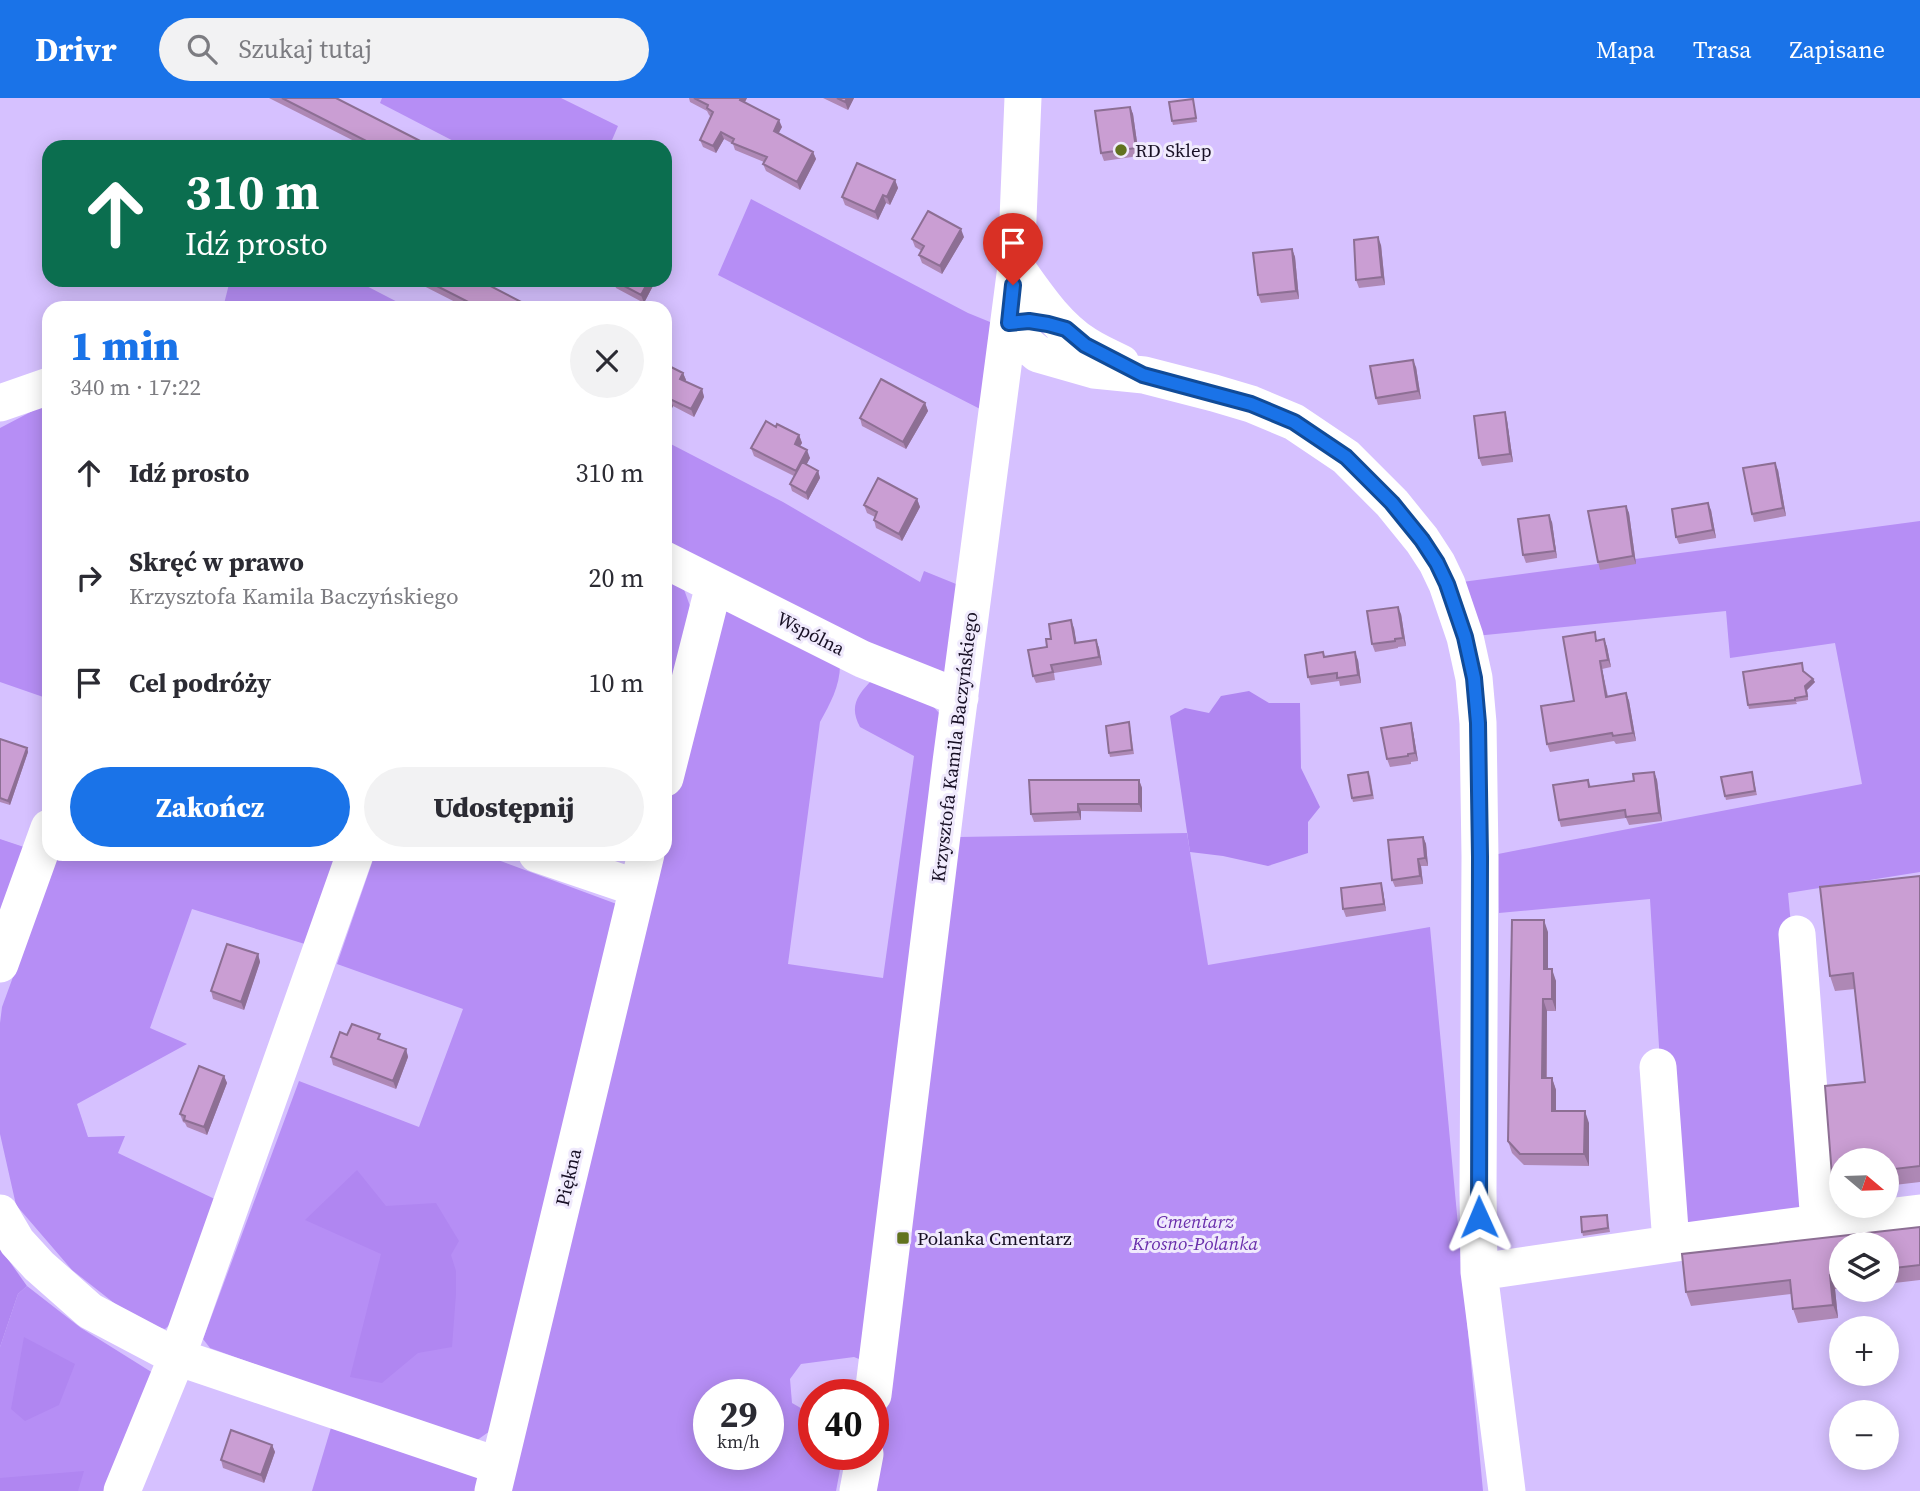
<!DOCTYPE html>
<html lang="pl">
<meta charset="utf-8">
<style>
:root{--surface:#fff;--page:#f2f2f3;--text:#2b2b33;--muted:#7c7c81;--accent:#1a73e8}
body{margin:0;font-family:"Source Serif 4",serif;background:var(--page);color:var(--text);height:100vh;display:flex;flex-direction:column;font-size:26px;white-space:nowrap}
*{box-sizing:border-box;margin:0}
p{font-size:23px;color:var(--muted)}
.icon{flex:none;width:38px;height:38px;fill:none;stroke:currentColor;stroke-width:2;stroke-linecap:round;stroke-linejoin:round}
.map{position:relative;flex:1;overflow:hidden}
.panel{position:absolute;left:42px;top:203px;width:630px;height:560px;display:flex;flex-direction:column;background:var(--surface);border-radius:21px;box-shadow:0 4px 18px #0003}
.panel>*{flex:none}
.banner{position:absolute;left:42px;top:42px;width:630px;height:147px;border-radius:21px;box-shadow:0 4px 18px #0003;background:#0b6e4f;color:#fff;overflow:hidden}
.needle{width:46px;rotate:109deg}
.controls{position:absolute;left:1829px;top:1050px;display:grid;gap:14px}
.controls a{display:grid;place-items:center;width:70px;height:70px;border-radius:50%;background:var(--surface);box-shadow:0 4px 18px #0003;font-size:35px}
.speed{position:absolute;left:693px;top:1281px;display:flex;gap:14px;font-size:35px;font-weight:700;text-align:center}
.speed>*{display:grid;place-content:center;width:91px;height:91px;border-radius:50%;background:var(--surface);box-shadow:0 4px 18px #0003;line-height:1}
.speed small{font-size:18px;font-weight:400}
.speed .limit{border:10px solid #d22;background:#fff;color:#111}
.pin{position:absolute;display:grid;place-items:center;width:60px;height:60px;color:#fff;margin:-72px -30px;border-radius:50% 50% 50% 0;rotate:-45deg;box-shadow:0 0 7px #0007}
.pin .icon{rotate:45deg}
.me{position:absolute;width:77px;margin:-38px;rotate:359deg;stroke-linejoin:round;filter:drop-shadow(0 0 5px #0008)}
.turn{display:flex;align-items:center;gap:24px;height:147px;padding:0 28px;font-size:32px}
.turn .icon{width:91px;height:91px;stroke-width:2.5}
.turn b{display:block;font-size:49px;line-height:60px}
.round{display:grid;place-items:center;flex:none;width:74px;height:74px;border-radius:37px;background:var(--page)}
.overview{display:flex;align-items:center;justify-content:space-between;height:119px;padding:0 28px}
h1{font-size:42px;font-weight:800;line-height:52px;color:var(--accent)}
.cta{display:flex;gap:14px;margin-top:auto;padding:14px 28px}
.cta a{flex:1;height:80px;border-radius:42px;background:var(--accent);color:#fff;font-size:28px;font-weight:800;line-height:80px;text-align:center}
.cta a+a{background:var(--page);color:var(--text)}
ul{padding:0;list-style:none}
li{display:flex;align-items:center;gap:21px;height:105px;padding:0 28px}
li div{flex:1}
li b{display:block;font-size:26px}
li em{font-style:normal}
header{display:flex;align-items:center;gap:42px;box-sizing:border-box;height:98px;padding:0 35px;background:var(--accent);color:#fff}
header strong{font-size:33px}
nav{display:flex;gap:38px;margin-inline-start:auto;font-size:24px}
.search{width:490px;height:63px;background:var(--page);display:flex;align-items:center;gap:18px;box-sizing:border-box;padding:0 24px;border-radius:38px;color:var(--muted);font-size:26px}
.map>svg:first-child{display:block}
.green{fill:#b68ef5;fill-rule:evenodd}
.forest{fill:#b086f1}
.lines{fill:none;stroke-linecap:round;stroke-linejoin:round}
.minor{stroke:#fff;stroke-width:37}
.wall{fill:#ae88b5}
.shaded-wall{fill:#8d6f94}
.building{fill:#ca9ed3;stroke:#8d6f94;stroke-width:2}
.route-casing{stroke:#114b97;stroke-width:18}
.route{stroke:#1a73e8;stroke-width:12}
.poi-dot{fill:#61721f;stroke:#f0eafd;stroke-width:2.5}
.labels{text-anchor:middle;stroke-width:6;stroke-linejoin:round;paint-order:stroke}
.poi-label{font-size:19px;fill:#170f24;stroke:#f0eafd;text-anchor:start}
.street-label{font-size:19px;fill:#170f24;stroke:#f0eafd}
.park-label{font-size:19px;font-style:italic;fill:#6a2fac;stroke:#f0eafd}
</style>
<header>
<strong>Drivr</strong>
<div class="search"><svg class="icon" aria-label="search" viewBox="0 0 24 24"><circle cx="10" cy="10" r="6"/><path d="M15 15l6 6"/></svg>Szukaj tutaj</div>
<nav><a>Mapa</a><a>Trasa</a><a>Zapisane</a></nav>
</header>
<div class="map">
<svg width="1920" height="1393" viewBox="0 0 1920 1393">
<rect width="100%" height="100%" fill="#d6c1ff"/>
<path class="green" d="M382 0H561L618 28 609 49H465L380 5Z
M751 101 968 215 995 226 986 314 718 177Z
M230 182H355L409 210H223Z
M49 307V601L0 584V330L42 308Z
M665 343 783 404 920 484 924 473 961 488 950 573 936 579 665 447Z
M1920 423V774L1788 795 1819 1125 1671 1145 1650 801 1499 815 1498 756 1862 686 1835 545 1730 560 1726 513 1465 539 1447 486Z
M665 475 681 483 690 508 665 621Z
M725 510 840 567C840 588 830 606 820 624L788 866 883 880 914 658 860 629C849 609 857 597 872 582L930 605 940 616 864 1263 854 1259 801 1266 790 1281 792 1305 806 1313 814 1310V1356H843L836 1393H503L658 756H665V727L715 519ZM709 1297H768V1356H709Z
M1187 735 1208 867 1430 829 1483 1393H858L873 1356V1306L959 739Z
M0 741 30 751 0 832Z
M58 756H338L308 847 192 811 150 930 187 946 77 1006 88 1039 125 1038 118 1055 219 1103 177 1220 165 1231 137 1223 72 1172 16 1107 0 1036V925L2 909Z
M375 756H482L622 808 490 1333 473 1345 210 1250 203 1241 299 983 419 1029 463 911 337 866Z
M27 1188 81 1230 153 1275 104 1393H0V1249L18 1196Z
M333 1323 481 1378 477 1393H312Z"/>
<path class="forest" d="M1249 593 1269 605H1300L1301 670 1320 709 1308 724V755L1268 768 1223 758 1190 754 1170 618 1185 610 1209 615 1221 598Z
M357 1072 386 1108 436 1105 459 1143 451 1157 456 1173V1196L452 1249 418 1255 382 1285 350 1279 381 1156 305 1122Z
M0 1150 27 1188 18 1196 0 1249Z
M24 1239 75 1266 59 1307 25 1323 11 1311Z
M84 1373 78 1393H0V1380Z"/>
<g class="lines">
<path class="minor" d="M1016 169C1036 197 1056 228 1086 247 1097 254 1110 260 1121 265
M1009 225 1021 242 1038 256 1094 272 1144 277 1214 295 1251 306 1294 324 1346 359 1392 405 1422 442 1437 465 1447 486 1465 539 1474 580 1478 625 1480 759 1478 1092 1479 1174 1507 1393
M0 305 49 288
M665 462 862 561 960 600
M665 680 714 487
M537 756 637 790
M0 866 49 730
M1658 969 1671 1145 1819 1125 1797 836
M0 1115 17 1144 39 1168 90 1213 177 1259 499 1368
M1796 1130 1920 1115
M1479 1174 1697 1142
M873 1297 951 664 1016 169 1023 0
M122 1393 177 1259 355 756
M493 1393 646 756
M858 1393 865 1356"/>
</g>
<path class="wall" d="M269 0H336L432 49H366Z
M689 0H747L745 4 782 29 778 36 813 54 816 61 800 92 766 73 763 66 764 64 735 52 733 46 724 41 716 55 703 49 700 42 711 19 709 17 707 13 690 4Z
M823 0H854L848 12Z
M1193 1 1197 24 1173 27 1172 23Z
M1130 9 1133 16 1139 58 1104 63 1101 55Z
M895 82 898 90 890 107 886 105 878 122 845 107 842 99Z
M964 139 942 176 922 165 919 157 922 153 915 149 912 141Z
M1381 147 1385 187 1359 190 1356 182Z
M1292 151 1295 159 1299 201 1261 205 1258 197Z
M412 182H479L530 210H467Z
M613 182H656L644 205 616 190Z
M665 266 683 275 686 282 685 283 702 291 704 299 694 319 673 308 667 320 665 319Z
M1416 269 1421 301 1378 307 1376 300Z
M925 305 928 313 906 351 862 328 860 320Z
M1507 322 1513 364 1482 368 1479 360Z
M776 329 799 337 802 345 800 348 810 360 806 367 818 373 820 380 808 402 792 393 790 386 794 378 754 358 751 350Z
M1778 372 1786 418 1754 424 1752 416Z
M917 401 920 409 902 443 876 430 874 422 875 419 867 415 864 407Z
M1626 408 1629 415 1636 466 1600 472 1598 464Z
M1711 412 1716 440 1679 446 1676 439Z
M1552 424 1557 460 1526 465 1523 457Z
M1401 516 1406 548 1398 549V550L1375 554 1372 546Z
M1074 530 1076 545 1096 542 1099 550 1102 567 1054 575 1055 582 1036 585 1033 578 1051 541Z
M1604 541 1607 549 1611 569 1602 571 1608 598 1626 595 1629 603 1636 643 1616 646 1614 643 1550 654 1547 646 1574 603 1598 543Z
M1325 558 1358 562 1361 585 1340 588 1339 583 1311 587 1308 579Z
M1803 569 1804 574 1815 584 1807 592 1808 602 1796 604 1797 606 1749 611 1748 607Z
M1411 625 1413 633 1418 663 1411 664V666L1390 669 1387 661Z
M1130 628 1134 656 1110 659 1109 655Z
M0 641 27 650 28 654 10 707 0 704Z
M1654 674 1657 682 1662 723 1629 727 1626 720 1561 729 1559 722 1588 682 1591 689 1634 683Z
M1752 674 1757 697 1726 702 1725 698Z
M1370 677 1374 701 1353 704 1352 700Z
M1139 682 1142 690V714L1081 713V722L1034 724 1031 716Z
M1423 739 1426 746 1428 768H1421L1423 786 1395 789 1392 782Z
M1920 778V1084L1886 1088V1062H1841V1093H1838L1832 1078 1865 984 1855 891 1835 893 1830 878Z
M1383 793 1386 813 1346 819 1343 811Z
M1548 834V871L1556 883V913H1547V980H1552L1556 992V1013L1589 1025V1068L1524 1067 1512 1055 1508 1043Z
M258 856 260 864 244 912 213 901 211 893Z
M347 937 382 943 406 951 408 959 396 991 333 967 331 959Z
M224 978 227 985 207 1037 187 1029 185 1025 183 1024 180 1016Z
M1607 1117 1610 1134 1583 1138 1582 1134Z
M1920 1129V1182L1886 1186V1146H1841V1191H1835L1838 1220 1798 1225 1793 1211 1791 1196 1691 1208 1686 1194 1682 1156Z
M272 1347 275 1354 264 1385 223 1370 221 1362Z"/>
<path class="shaded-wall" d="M741 0H747L742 9 740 2Z
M847 0H854L848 12 845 4Z
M1130 9 1133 16 1139 58 1136 50Z
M779 22 782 29 776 40 774 33Z
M721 34 724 41 716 55 713 48Z
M813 54 816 61 800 92 797 84Z
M895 82 898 90 890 107 887 99Z
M883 97 886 105 878 122 875 114Z
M961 131 964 139 942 176 940 168Z
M1378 139 1381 147 1385 187 1382 179Z
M1292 151 1295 159 1299 201 1296 193Z
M649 182H656L644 205 641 197Z
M1413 262 1416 269 1421 301 1418 293Z
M683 275 686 282 683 288 680 281Z
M702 291 704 299 694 319 691 311Z
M670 301 673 308 667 320 665 312Z
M925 305 928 313 906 351 903 344Z
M1505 314 1507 322 1513 364 1510 356Z
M799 337 802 345 797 353 795 346Z
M807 352 810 360 799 381 796 373Z
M1775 365 1778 372 1786 418 1783 410Z
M818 373 820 380 808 402 806 395Z
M917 401 920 409 902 443 899 436Z
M1708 405 1711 412 1716 440 1713 432Z
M1626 408 1629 415 1636 466 1633 458Z
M1549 417 1552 424 1557 460 1555 453Z
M1398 509 1401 516 1406 548 1403 540Z
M1071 522 1074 530 1078 553 1075 545Z
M1604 541 1607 549 1611 569 1608 562Z
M1096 542 1099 550 1102 567 1099 559Z
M1355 554 1358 562 1361 585 1358 577Z
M1600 563 1602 571 1609 607 1606 599Z
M1813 581 1815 584 1807 592 1808 602 1805 588Z
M1626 595 1629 603 1636 643 1633 635Z
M1411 625 1413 633 1418 663 1415 655Z
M27 650 28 654 10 707 8 703Z
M1654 674 1657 682 1662 723 1659 715Z
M1139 682 1142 690V714L1139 706Z
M1078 706 1081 713V722L1078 714Z
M1423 739 1426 746 1428 768 1425 760Z
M1418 761 1421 768 1423 786 1420 778Z
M1381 785 1383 793 1386 813 1384 806Z
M1544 822 1548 834V883L1544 871Z
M258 856 260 864 244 912 241 904Z
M1552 871 1556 883V913L1552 901Z
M1543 901 1547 913 1546 991 1542 980Z
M406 951 408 959 396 991 393 983Z
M224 978 227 985 207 1037 204 1029Z
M1552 980 1556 992V1025L1552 1013Z
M1585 1013 1589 1025V1068L1584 1056Z
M1830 1177 1835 1191 1838 1220 1833 1207Z
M272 1347 275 1354 264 1385 261 1377Z"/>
<path class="building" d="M282 0H336L432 49H378Z
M694 0H741L740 2 779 22 774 33 813 54 797 84 763 66 767 59 732 45 734 41 721 34 713 48 700 42 713 14 707 10 708 7Z
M837 0H847L845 4Z
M1193 1 1196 20 1172 23 1169 4Z
M1130 9 1136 50 1101 55 1095 13Z
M857 65 895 82 887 99 883 97 875 114 842 99Z
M928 113 961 131 940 168 919 157 924 148 912 141Z
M1378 139 1382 179 1356 182 1354 142Z
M1292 151 1296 193 1258 197 1253 155Z
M425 182H479L529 208 527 210H480Z
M613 182H649L641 197Z
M1413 262 1418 293 1376 300 1370 268Z
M665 266 683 275 680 281 702 291 691 311 670 301 665 312Z
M881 281 925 305 903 344 860 320Z
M1505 314 1510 356 1479 360 1474 318Z
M766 323 776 329 777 326 799 337 795 346 807 352 796 373 751 350Z
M802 364 818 373 806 395 790 386Z
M1775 365 1783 410 1752 416 1743 370Z
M878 380 917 401 899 436 874 422 877 414 864 407Z
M1708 405 1713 432 1676 439 1672 411Z
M1626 408 1633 458 1598 464 1588 413Z
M1549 417 1555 453 1523 457 1518 421Z
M1398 509 1403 540 1395 541V543L1372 546 1367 513Z
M1071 522 1075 545 1096 542 1099 559 1051 567 1053 574 1033 578 1028 552 1047 549 1046 541H1051L1049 526Z
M1595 534 1596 543 1604 541 1608 562 1600 563 1606 599 1626 595 1633 635 1613 638 1612 635 1547 646 1541 608 1574 603 1563 539Z
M1323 554 1324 559 1355 554 1358 577 1337 580V575L1308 579 1305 557Z
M1802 565 1803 573 1813 581 1805 588 1807 598 1795 600V602L1748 607 1743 574Z
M1129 624 1132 652 1109 655 1106 628Z
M1411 625 1415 655 1408 656V658L1387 661 1381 630Z
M0 641 27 650 8 703 0 700Z
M1368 674 1372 697 1352 700 1348 677Z
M1654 674 1659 715 1626 719 1625 712 1559 722 1553 687 1588 682 1589 689 1634 683 1633 676Z
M1752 674 1755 693 1725 698 1721 679Z
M1029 682H1139V706H1078V714L1031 716Z
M1423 739 1425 760 1418 761 1420 778 1392 782 1388 742Z
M1920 778V1068L1886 1072V1062H1841V1077L1832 1078 1825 988 1865 984 1853 875 1830 878 1820 789Z
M1381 785 1384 806 1343 811 1341 790Z
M1512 822H1544V871H1552V901H1543L1542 980H1552V1013H1585L1584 1056H1520L1508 1043Z
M227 846 258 856 241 904 211 893Z
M352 926 380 936 378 941 406 951 393 983 331 959 340 934 347 937Z
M199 968 224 978 204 1029 184 1022 185 1018 180 1016Z
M1607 1117 1608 1130 1582 1134 1581 1119Z
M1920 1129V1167L1886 1171V1146H1841V1176L1830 1177 1833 1207 1793 1211 1790 1182 1686 1194 1682 1156Z
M231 1332 272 1347 261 1377 221 1362Z"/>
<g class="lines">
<defs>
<path id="route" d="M1013 187 1009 225 1029 223 1048 226 1066 231 1085 247 1143 277 1251 306 1294 324 1346 359 1392 405 1422 442 1437 465 1447 486 1465 539 1474 580 1478 625 1480 759 1479 1119"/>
</defs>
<use href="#route" class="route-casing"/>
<use href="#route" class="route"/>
</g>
<g class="poi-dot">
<circle cx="1121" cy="52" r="7"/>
<rect x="896" y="1133" width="14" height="14" rx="3.5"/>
</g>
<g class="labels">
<g class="poi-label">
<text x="1135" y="59">RD Sklep</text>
<text x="917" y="1147">Polanka Cmentarz</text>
</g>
<g class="street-label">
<text transform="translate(811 535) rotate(27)" y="7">Wspólna</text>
<text transform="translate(954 649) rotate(-83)" y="7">Krzysztofa Kamila Baczyńskiego</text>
<text transform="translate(568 1079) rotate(-77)" y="7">Piękna</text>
</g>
<g class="park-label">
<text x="1195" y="1130">Cmentarz<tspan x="1195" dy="22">Krosno-Polanka</tspan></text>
</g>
</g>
</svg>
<div class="controls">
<a><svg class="needle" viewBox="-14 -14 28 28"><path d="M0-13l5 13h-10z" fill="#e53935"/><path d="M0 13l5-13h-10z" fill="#7c7c81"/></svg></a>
<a><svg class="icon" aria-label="layers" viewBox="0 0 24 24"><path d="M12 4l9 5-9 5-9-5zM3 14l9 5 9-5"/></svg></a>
<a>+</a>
<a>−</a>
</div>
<div class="speed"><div>29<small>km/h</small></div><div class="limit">40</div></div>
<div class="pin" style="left:1013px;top:187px;background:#d93025"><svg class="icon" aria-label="arrive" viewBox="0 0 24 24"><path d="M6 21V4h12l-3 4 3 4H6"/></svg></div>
<svg class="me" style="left:1479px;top:1119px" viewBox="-20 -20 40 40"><path d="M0-17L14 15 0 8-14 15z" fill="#1a73e8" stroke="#fff" stroke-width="4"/></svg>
<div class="banner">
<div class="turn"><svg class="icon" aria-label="ahead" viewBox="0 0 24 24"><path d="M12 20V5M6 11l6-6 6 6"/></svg><div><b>310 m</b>Idź prosto</div></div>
</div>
<section class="panel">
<div class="overview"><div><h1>1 min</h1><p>340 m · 17:22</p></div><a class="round"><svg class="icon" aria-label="close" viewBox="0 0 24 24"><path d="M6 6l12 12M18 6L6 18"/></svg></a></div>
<ul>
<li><svg class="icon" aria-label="ahead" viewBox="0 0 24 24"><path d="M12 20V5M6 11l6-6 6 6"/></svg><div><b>Idź prosto</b></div><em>310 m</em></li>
<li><svg class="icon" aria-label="right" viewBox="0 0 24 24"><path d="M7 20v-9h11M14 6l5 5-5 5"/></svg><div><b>Skręć w prawo</b><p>Krzysztofa Kamila Baczyńskiego</p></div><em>20 m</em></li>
<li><svg class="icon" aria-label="arrive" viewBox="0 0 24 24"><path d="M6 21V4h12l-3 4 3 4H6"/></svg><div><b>Cel podróży</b></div><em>10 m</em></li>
</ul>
<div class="cta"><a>Zakończ</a><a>Udostępnij</a></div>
</section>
</div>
